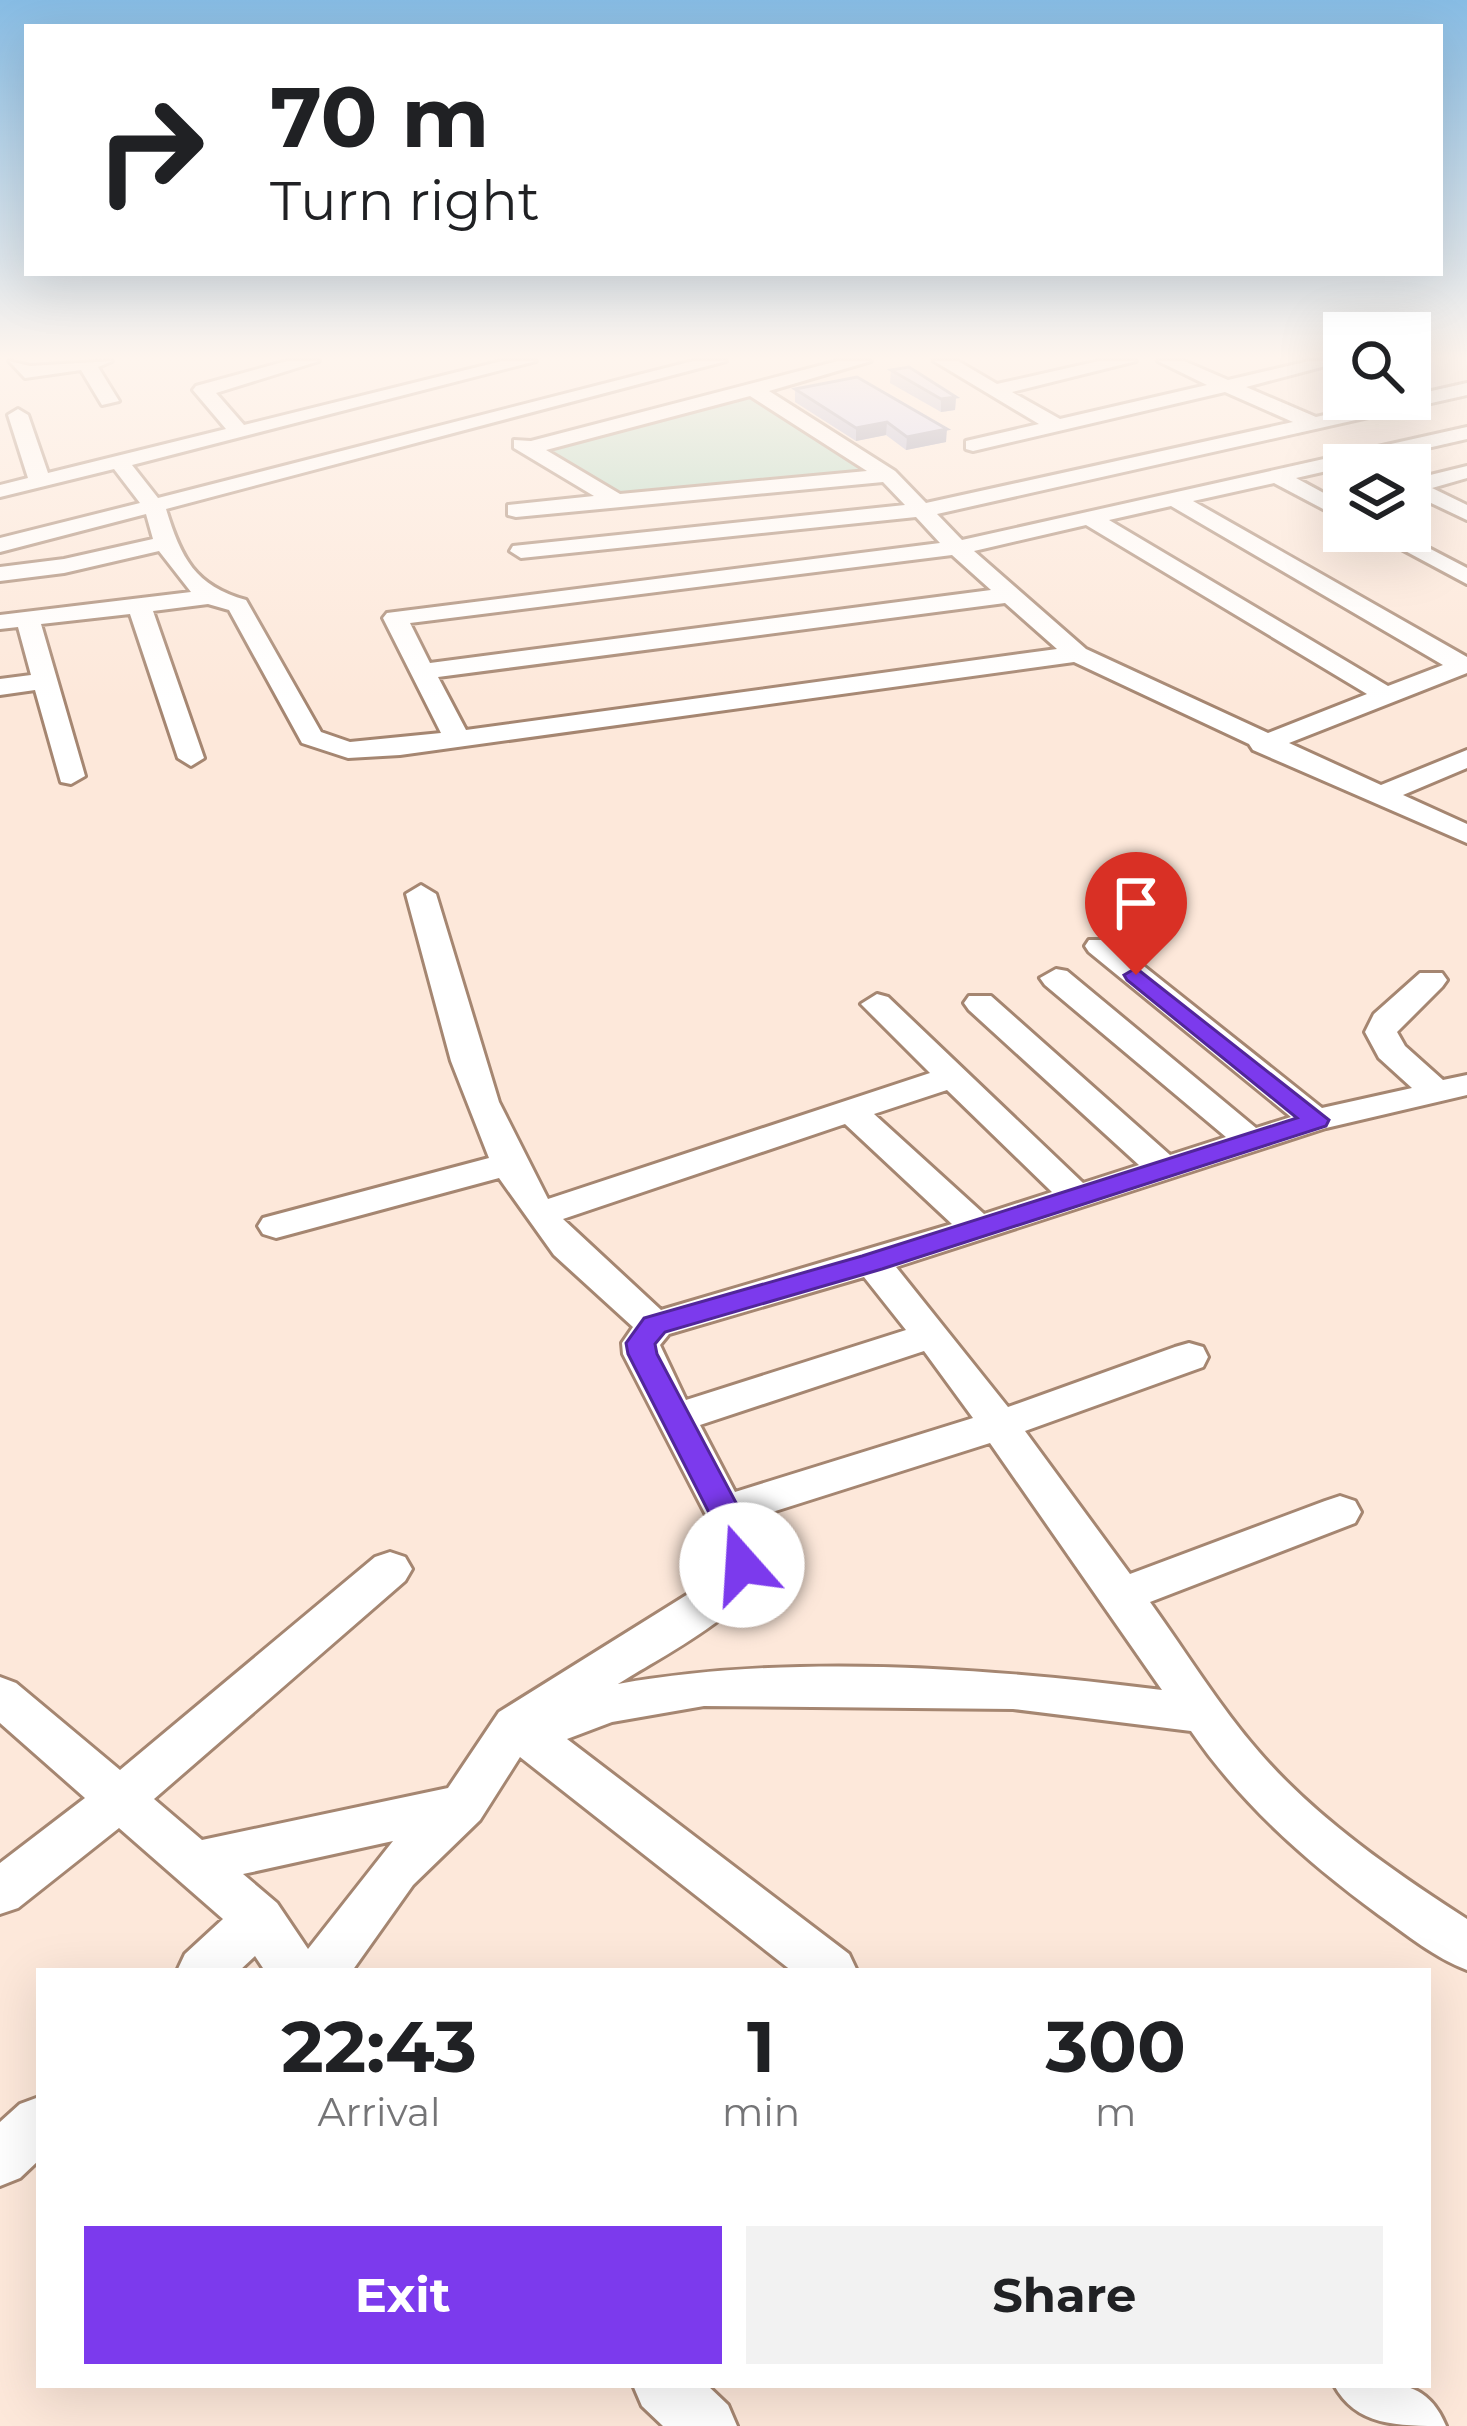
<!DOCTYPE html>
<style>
:root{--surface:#fff;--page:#f2f2f2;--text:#202124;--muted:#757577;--accent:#7c3aed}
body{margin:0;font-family:Montserrat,sans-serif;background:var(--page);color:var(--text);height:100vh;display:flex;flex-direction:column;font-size:45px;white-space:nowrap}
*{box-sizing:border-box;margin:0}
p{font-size:39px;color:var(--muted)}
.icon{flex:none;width:66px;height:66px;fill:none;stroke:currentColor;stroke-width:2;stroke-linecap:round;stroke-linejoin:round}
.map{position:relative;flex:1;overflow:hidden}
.drawer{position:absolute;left:36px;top:1968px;width:1395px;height:420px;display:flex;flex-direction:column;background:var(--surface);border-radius:0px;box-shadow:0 12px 48px #0002}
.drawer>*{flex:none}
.hud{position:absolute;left:24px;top:24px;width:1419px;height:252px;border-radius:0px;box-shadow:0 12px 48px #0002;background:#fff;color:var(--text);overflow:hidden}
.tools{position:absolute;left:1323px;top:312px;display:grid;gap:24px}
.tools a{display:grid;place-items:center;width:108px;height:108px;border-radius:0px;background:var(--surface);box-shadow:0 12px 48px #0002;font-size:60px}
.pin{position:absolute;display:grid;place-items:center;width:102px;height:102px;color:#fff;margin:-123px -51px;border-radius:50% 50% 50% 0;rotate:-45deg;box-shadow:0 0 12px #0007}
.pin .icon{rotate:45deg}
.me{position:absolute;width:132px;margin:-66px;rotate:341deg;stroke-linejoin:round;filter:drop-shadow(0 0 9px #0008)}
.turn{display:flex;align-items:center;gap:42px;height:252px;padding:0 48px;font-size:54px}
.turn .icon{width:156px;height:156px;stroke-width:2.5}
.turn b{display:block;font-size:84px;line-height:102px}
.eta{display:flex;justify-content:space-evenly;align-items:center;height:204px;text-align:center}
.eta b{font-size:72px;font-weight:700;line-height:84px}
.action{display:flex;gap:24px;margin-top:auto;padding:24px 48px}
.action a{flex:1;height:138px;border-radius:0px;background:var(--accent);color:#fff;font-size:48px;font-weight:700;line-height:138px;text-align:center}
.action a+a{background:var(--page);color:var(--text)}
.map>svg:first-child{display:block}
.green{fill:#b3d9c3}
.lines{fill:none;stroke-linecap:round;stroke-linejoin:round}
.street-casing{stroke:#a58671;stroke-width:6}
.street{fill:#fff;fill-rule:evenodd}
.wall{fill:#b3b5d3}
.shaded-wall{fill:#9293ac}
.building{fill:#d0d2f5;stroke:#9293ac;stroke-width:3}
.route{fill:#7c3aed;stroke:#51269a;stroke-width:3}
</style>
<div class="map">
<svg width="1467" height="2426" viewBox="0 0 1467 2426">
<rect width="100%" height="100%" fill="#fde8da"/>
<path class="green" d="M752 395 863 471 618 495 542 449Z"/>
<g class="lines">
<defs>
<path id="street" d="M9 361 30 366 112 361 98 367 119 401 102 405 81 370 25 378Z
M287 361H319L216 393 244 425 502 361H536L132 465 158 498 693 361H726L166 509C181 558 195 586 246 600L321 732 350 742 441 733 383 618 387 613 940 543 916 517 521 558 510 551 513 546 905 505 883 482 516 517 508 515V505L594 496 514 448V440L531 441 838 361H871L769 391 895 471 926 503 1293 422 1225 392 973 451 966 449V441L1039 424 934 361H958L997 384 1099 361H1136L1012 392 1060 419 1207 385 1158 361H1184L1228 380 1309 361H1344L1246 387 1316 417 1467 383V395L937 514 962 540 1467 427V439L1296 478 1344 504V520L1274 483 1193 501 1467 657V673L1289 743 1381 785 1467 750V768L1403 795 1467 824V843L1253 750 1249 744 1074 662 400 755 348 758 302 743 229 610 208 604 153 611 204 758 191 766 178 758 130 614 41 624 85 776 71 784 61 782 35 690 0 695V679L31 675 18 627 0 629V615L191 592 159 551 64 573 0 581V567L64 559 153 539 146 514 0 552V538L140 503 114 469 0 497V485L28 478 8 415 18 409 28 415 48 473 226 429 193 390 196 386ZM750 396 867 471 620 494 546 450ZM1171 506 1443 665 1388 686 1109 520ZM1086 525 1367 694 1268 733 1086 649 974 551ZM952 555 991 590 430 663 410 623ZM1005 603 1057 649 466 730 438 677Z
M1467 466V478L1432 488 1467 505V520L1410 493V480Z
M1368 531H1396L1467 568V584Z
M421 885 436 894 499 1102 548 1199 930 1073 861 1004 877 994 888 997 1083 1183 1139 1165 969 1010 964 1003 969 996H991L1170 1155 1226 1137 1045 985 1040 978 1056 969 1067 971 1256 1128 1291 1117 1089 952 1085 946 1089 940H1111L1322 1108 1412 1088 1379 1058 1365 1032 1374 1014 1420 973H1442L1447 980 1442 987 1397 1032 1405 1046 1443 1080 1467 1075V1095L1326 1128 896 1267 1008 1407 1175 1347 1189 1343 1203 1347 1208 1357 1203 1367 1025 1431 1130 1574 1325 1501 1340 1496 1355 1501 1361 1512 1355 1523 1150 1602C1186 1652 1219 1706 1259 1752 1316 1818 1394 1872 1467 1919V1970C1435 1958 1407 1935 1379 1915 1307 1862 1242 1805 1191 1731L1013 1709 704 1706 612 1722 567 1739 849 1954 857 1971H792L520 1757 480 1820 413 1885 352 1971H265L255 1956 239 1971H177L185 1954 223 1919 119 1828 18 1908 0 1914V1863L85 1798 0 1723V1677L16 1683 120 1770 375 1557 390 1552 405 1557 412 1569 405 1581 154 1799 202 1840 448 1788 499 1712 709 1581 721 1562 722 1546 623 1354 622 1343 633 1327 554 1255 499 1178 276 1238 263 1234 258 1226 263 1218 489 1158 451 1061 406 894ZM947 1090 1052 1192 984 1214 874 1114ZM845 1124 952 1224 661 1310 563 1219ZM864 1277 906 1330 686 1400 660 1345 669 1334ZM924 1351 973 1418 735 1492 700 1425ZM990 1443 1162 1690C987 1668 792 1653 618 1684 658 1658 755 1611 765 1563 768 1547 757 1533 750 1519ZM393 1841 308 1949 277 1903 243 1874Z
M39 2097V2160L20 2178 0 2186V2122L20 2104Z
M633 2385H707L728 2405 737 2426H663L642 2406Z
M1334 2385C1384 2385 1424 2372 1446 2426 1397 2426 1356 2426 1334 2385Z"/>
</defs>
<use href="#street" class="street-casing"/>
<use href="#street" class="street"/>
</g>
<path class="wall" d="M891 370 956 397 955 410 941 412 890 383Z
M795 389 946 442 906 450 886 435 856 441 795 402Z"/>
<path class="shaded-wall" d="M956 397 955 410 941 412V399Z
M887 422 886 435 856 441V428Z
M947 429 946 442 906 450 907 437Z"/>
<path class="building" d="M909 367 956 397 941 399 891 370Z
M857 377 947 429 907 437 887 422 856 428 795 389Z"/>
<linearGradient id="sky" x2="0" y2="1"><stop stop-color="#87bce4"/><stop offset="0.51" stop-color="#fef5ee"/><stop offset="1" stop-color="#fef5ee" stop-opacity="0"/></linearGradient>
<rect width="1467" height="701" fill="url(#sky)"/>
<path class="route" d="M1136 968 1329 1120 1326 1126 882 1269 665 1332 655 1344 657 1354 759 1546 754 1574 742 1577 731 1574 726 1546 628 1354 626 1343 644 1318 862 1256 1297 1118 1127 980 1124 975Z"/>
</svg>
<div class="tools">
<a><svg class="icon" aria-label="search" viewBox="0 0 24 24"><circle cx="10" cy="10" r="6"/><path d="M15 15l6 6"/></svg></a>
<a><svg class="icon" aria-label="layers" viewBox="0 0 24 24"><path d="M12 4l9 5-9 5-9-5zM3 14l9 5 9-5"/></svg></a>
</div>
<div class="pin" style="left:1136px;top:975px;background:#d93025"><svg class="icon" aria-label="arrive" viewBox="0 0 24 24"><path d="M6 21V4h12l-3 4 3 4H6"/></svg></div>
<svg class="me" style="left:742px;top:1565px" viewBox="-20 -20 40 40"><circle r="19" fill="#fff"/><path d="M0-13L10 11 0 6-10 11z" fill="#7c3aed"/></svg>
<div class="hud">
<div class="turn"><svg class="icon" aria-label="right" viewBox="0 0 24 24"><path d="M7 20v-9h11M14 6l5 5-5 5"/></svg><div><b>70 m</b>Turn right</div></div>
</div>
<section class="drawer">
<div class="eta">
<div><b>22:43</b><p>Arrival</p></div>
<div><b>1</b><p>min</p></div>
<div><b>300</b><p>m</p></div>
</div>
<div class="action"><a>Exit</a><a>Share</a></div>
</section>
</div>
